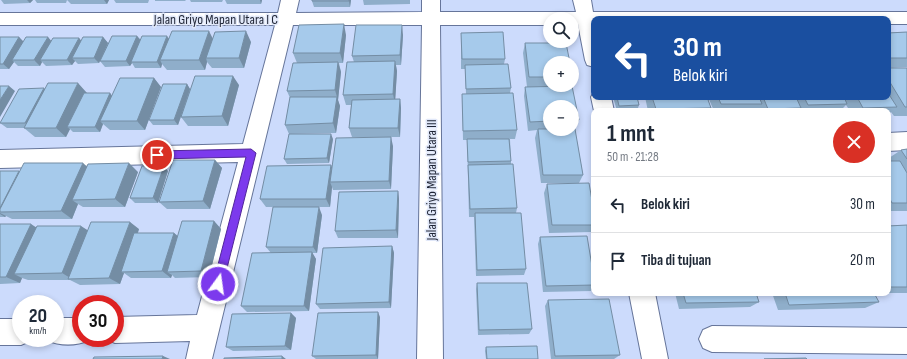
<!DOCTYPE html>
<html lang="id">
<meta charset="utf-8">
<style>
:root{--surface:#fff;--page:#f6f6f7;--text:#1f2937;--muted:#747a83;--line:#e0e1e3}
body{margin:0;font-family:"Sofia Sans Condensed",sans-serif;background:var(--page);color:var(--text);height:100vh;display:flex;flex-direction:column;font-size:15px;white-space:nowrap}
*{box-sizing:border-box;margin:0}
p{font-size:13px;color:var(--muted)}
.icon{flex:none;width:22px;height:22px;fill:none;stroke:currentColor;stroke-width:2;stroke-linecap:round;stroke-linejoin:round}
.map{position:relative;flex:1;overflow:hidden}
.details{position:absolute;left:591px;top:108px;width:300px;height:188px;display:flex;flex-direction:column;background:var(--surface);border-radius:8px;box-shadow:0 2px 6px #0003}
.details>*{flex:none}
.banner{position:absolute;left:591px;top:16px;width:300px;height:84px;border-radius:8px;box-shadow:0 2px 6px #0003;background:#1a4fa0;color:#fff;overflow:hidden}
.buttons{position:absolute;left:543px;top:12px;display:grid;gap:8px}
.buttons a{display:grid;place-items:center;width:36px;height:36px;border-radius:50%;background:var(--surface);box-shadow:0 2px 6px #0003;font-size:20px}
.speed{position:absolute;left:12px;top:295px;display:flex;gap:8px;font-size:20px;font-weight:700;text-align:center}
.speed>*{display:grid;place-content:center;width:52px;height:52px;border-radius:50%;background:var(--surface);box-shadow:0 2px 6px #0003;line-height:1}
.speed small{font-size:10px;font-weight:400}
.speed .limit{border:6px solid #d22;background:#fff;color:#111}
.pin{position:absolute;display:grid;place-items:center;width:34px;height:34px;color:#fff;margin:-17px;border:2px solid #fff;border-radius:50%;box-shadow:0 1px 4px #0007}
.me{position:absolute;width:44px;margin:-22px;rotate:14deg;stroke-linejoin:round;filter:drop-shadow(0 0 3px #0008)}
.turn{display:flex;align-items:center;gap:14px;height:84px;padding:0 16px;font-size:18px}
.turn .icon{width:52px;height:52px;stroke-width:2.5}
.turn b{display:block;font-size:28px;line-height:34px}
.round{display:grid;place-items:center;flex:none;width:42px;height:42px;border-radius:21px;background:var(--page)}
.head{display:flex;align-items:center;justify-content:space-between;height:68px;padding:0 16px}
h1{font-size:24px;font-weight:700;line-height:30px}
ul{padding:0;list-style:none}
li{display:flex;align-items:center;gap:12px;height:56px;padding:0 16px;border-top:1px solid var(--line)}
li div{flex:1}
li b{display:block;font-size:15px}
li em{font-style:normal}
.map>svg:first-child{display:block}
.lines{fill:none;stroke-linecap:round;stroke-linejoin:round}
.minor-casing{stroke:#66759a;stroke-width:2}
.minor{fill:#fff;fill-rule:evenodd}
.wall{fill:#8faeca;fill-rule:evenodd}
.shaded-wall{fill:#748da4}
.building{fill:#a6caeb;stroke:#748da4}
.route{fill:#7c3aed;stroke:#51269a}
.labels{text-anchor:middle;stroke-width:3;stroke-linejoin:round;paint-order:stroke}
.street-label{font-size:14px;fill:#1f2535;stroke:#e1e8f9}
</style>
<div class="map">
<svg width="907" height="359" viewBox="0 0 907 359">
<rect width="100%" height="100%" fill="#ccdbfc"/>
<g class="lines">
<defs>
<path id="minor" d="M281 0H299L296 13 422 12V0H440V12H576L573 0H591L593 12H907V24H888V19H594V67L587 65 585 60 578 24H572V19H550V25H440L443 359H417L422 25H293L212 359H186L190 341 115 343 106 339 105 338H115V317L197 315 238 162 0 168V150L243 144 275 25H0V13H278Z
M594 92V97H611L614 111H594L591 97Z
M907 132V150L888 151V133Z
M629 293H655L668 359H642Z
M55 318H81V338H91L90 340C76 346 60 346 46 340L45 338H55Z
M0 319H21V338H32L30 341 21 345H0Z
M712 326 907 328V354L712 352 703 348 699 339 703 330Z"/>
</defs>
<use href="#minor" class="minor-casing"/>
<use href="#minor" class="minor"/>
</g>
<path class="wall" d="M1 0H33L30 3 4 4Z
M35 0H67L66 3H37Z
M67 0H109L107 4H71Z
M114 0H149L148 3H116Z
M155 0H186L185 1H155Z
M190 0H223L222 2H191Z
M225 0H262L261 4H227Z
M312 0H351L350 7H314L312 1Z
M363 0H410V4L364 5Z
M907 32V67L888 68V33Z
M461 33 505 59 504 64 511 88 510 93 517 130 515 139H510L511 161V164L517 208 516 213 526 269 524 275 476 276 474 217H469L467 140H463L462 94H466L465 69H461Z
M346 35 343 63H339L341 72 338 100 340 106 336 133 289 134 285 125 290 98 287 91 297 63 293 53Z
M403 35 401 65H396L397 71 395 99H400L401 108 400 137H352L349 128 351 105H346L343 95 354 62 352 56Z
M137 36 141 40 169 38H213L251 42 244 68H212L207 62 205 70H167L162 64 161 68H135L132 63 130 66 105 67 100 61 99 63 78 64 75 61 72 65 46 66 42 62 40 66H18L14 62 9 69H0V37H19L23 42 51 41 79 38 81 41 103 37 108 43Z
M525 43 550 63V85H570L579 120 575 130 583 175 579 183H541L535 138 537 130 528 131 524 96 525 87H527L523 53ZM550 107H572V129H550Z
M888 68H907V116H894L891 112 888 115V111H850L846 105 840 111H757V110L756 111H714L708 97H888Z
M154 78 161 87 145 130H110L103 124 100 132H73L70 129 66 137H35L24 128H7L0 123 45 89 87 93H110L112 96Z
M187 84 190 89 239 85 228 126H188L181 117 178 125H153L149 120Z
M613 97H637L639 105 637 111H617Z
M645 97H707L711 108 709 111H648Z
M333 139 329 163 287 164 284 159Z
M393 146 391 189 333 190 332 187 330 207H266L260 199 331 165 332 168Z
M907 149V211H888V161H891L889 158 901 150Z
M215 160 222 168 210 209H167L159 202Z
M87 166 138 172 125 207H83L78 204 72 219H12L6 216 5 217H0V171L20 172Z
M168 171 158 203H135L130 198Z
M547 184 594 212V228L592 232 549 233 544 193Z
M398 191 399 199 398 238H338L335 231Z
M322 215 317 253H312L316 259 309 311 247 312 241 306 271 253 266 247Z
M214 221 221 229 209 277 175 278 172 275 171 278H131L124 273 120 284 80 285 70 280H28L22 278 20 283 0 284V224L36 227 88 230 139 229 138 233H174L178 236Z
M907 225V293H888V226Z
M540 237 594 278V286L591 291 543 292 538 244Z
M392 246 394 253 391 308 320 309 316 304Z
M477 283 532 329 529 334 478 335 476 289Z
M675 293H756L759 302 750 307 679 309Z
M772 293H882H874L879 302 865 308 778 310Z
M548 300 620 355 614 359H551L545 306Z
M291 313 296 318 291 350 233 351 226 347Z
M380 317 378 359H316L312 356Z
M486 347 538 359H486L485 351Z"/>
<path class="shaded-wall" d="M27 0H33L30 3Z
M104 0H109L107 4Z
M260 0H262L261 4Z
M349 0H351L350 7 349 1Z
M344 24 346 35 343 63 340 53Z
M402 25 403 35 401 65 400 55Z
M209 31 214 41 206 58 207 62 205 70 199 60Z
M246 31 251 42 244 68 239 58Z
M137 36 141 41 131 62 132 63 130 66 126 61Z
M167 36 171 42 160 60 162 64 161 68 157 62Z
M19 37 25 43 12 60 14 62 9 69 3 64Z
M48 37 53 43 40 60 42 62 40 66 34 60Z
M103 37 108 43 99 63 94 58Z
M79 38 84 44 72 58 75 61 72 65 67 60Z
M395 61 397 71 395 104 393 94Z
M338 62 341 72 338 100 340 106 336 133 333 123 337 97 335 90Z
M233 76 239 85 228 126 222 116Z
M154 78 161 87 145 130 137 121Z
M78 83 87 93 71 127H67L70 129 66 137 56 128Z
M187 84 190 89 178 125 174 120Z
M9 86 15 91 0 117V100Z
M44 88 49 94 31 128 25 123Z
M110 93 114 99 100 121 103 124 100 132 95 127Z
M400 99 401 108 400 137 398 128Z
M331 134 333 139 329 163 327 158Z
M391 137 393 146 391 189 389 181Z
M215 160 222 168 210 209 203 201Z
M83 163 93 172 72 200 78 204 72 219 61 211Z
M129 163 138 172 125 207 115 199Z
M331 165 334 173 330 182 332 187 330 207 326 199Z
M164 166 168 171 158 203 153 198Z
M398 191 399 199 398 238 396 230Z
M319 207 322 215 317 253 313 247Z
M0 213 6 216 5 217 0 214Z
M214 221 221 229 209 277 201 271Z
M130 222 139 229 124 272H121L124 273 120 284 109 278Z
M31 224 43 232 14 274 22 278 20 283 6 277Z
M81 226 92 233 72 279 62 273Z
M174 233 182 240 167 272 172 275 171 278 162 271Z
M392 246 394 253 391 308 389 302Z
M312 252 316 259 309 311 304 306Z
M378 312 380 317 378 359 376 355Z
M291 313 296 318 291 350 285 346Z
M163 356 170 359H162Z
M282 356 286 359H282Z"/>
<path class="building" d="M312 0H349V1H312Z
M344 24 340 53H293L299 25Z
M356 25H402L400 55 352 56Z
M172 31H209L199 60H160Z
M246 31 239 58H206L215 32Z
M503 32 505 59H462L461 33Z
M907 32V58H888V33Z
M112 36H137L126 61H100Z
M142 36H167L157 62H131Z
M0 37H19L3 64H0Z
M26 37H48L34 60H12Z
M83 37H103L94 58H72Z
M53 38H79L67 60H40Z
M525 43H566L570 63H550V77H529Z
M395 61 393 94 343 95 347 62Z
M338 62 335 90 287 91 293 63Z
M508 64 511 88 466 89 465 65Z
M888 68H907V107H905L888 79Z
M195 76H233L222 116 181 117Z
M120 78H154L137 121H100Z
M48 83H78L56 128H24Z
M163 84H187L174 120H149Z
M0 86H9L0 100Z
M572 86 579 120 572 121V107H550V121L530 122 525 87Z
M44 88 25 123H0L19 89Z
M84 93H110L95 127H67Z
M513 93 517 130 463 131 462 94Z
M888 93 897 107 863 108 857 97H888Z
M290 97H337L333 123 285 125Z
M617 97H637L639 105 619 106Z
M652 97H707L711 108 656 109Z
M718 97H759L762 104H721Z
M763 97H796L801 108 768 109Z
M804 97H844L847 104 808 105Z
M400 99 398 128H349L352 100Z
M538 129H575L583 175H543Z
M289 134H331L327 158 284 159Z
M391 137 389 181 330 182 336 138Z
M467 139H509L511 161 468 162Z
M907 149V159L901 150Z
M173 160H215L203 201 159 202Z
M888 161H900L907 173V203H892L888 195Z
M24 163H83L61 211 0 212V209Z
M129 163 115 199 72 200 88 164Z
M513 164 517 208 470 209 468 165Z
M331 165 326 199H260L267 166Z
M142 166H164L153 198H130Z
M0 171H19L0 208Z
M589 183 594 212V225H552L547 184Z
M398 191 396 230 335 231 339 192Z
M273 207H319L313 247H266Z
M475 213H521L526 269 477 270Z
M182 221H214L201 271 167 272Z
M91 222H130L109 278 68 279Z
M0 224H31L6 277H0Z
M907 225V287H888V226Z
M37 226H81L62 273 14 274Z
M134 233H174L162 271 121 272Z
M587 236 594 278V285L546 286 540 237Z
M392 246 389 302 316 304 323 248Z
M312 252 304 306H241L252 253Z
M477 283H527L532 329 479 330Z
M683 293H756L759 302 686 303Z
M785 293H874L879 302 789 305Z
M609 299 620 355 555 356 548 300Z
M378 312 376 355 312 356 318 313Z
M291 313 285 346 226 347 232 314Z
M537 346 538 359H487L486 347Z
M163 356 162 359H93L94 357Z
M282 356V359H224V358Z
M806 358 807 359H764Z"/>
<path class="route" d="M251 149 256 153 223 284 221 288 218 289 214 288 213 284 246 157 157 159 153 155 157 151Z"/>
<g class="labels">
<g class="street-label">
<text x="216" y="24">Jalan Griyo Mapan Utara I C</text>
<text transform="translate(431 180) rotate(-90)" y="5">Jalan Griyo Mapan Utara III</text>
</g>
</g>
</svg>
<div class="buttons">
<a><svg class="icon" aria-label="search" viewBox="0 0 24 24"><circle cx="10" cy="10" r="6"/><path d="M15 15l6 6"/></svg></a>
<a>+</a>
<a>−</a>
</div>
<div class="speed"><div>20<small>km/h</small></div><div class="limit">30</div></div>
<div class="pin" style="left:157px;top:155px;background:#d93025"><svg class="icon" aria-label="arrive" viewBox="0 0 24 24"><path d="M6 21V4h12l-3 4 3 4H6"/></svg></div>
<svg class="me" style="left:218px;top:284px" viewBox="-20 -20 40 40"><circle r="17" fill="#7c3aed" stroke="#fff" stroke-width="3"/><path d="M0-11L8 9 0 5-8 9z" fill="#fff"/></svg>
<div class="banner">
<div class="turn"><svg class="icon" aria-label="left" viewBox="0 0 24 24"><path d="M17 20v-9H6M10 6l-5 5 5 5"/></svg><div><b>30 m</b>Belok kiri</div></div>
</div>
<section class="details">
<div class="head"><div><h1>1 mnt</h1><p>50 m · 21:28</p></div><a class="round" style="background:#d93025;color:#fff"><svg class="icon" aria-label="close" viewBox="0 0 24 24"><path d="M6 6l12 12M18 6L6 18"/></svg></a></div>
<ul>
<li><svg class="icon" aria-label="left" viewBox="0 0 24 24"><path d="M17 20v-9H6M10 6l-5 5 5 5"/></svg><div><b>Belok kiri</b></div><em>30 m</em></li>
<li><svg class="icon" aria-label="arrive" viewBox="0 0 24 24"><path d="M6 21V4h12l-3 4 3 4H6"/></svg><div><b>Tiba di tujuan</b></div><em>20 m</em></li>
</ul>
</section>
</div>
